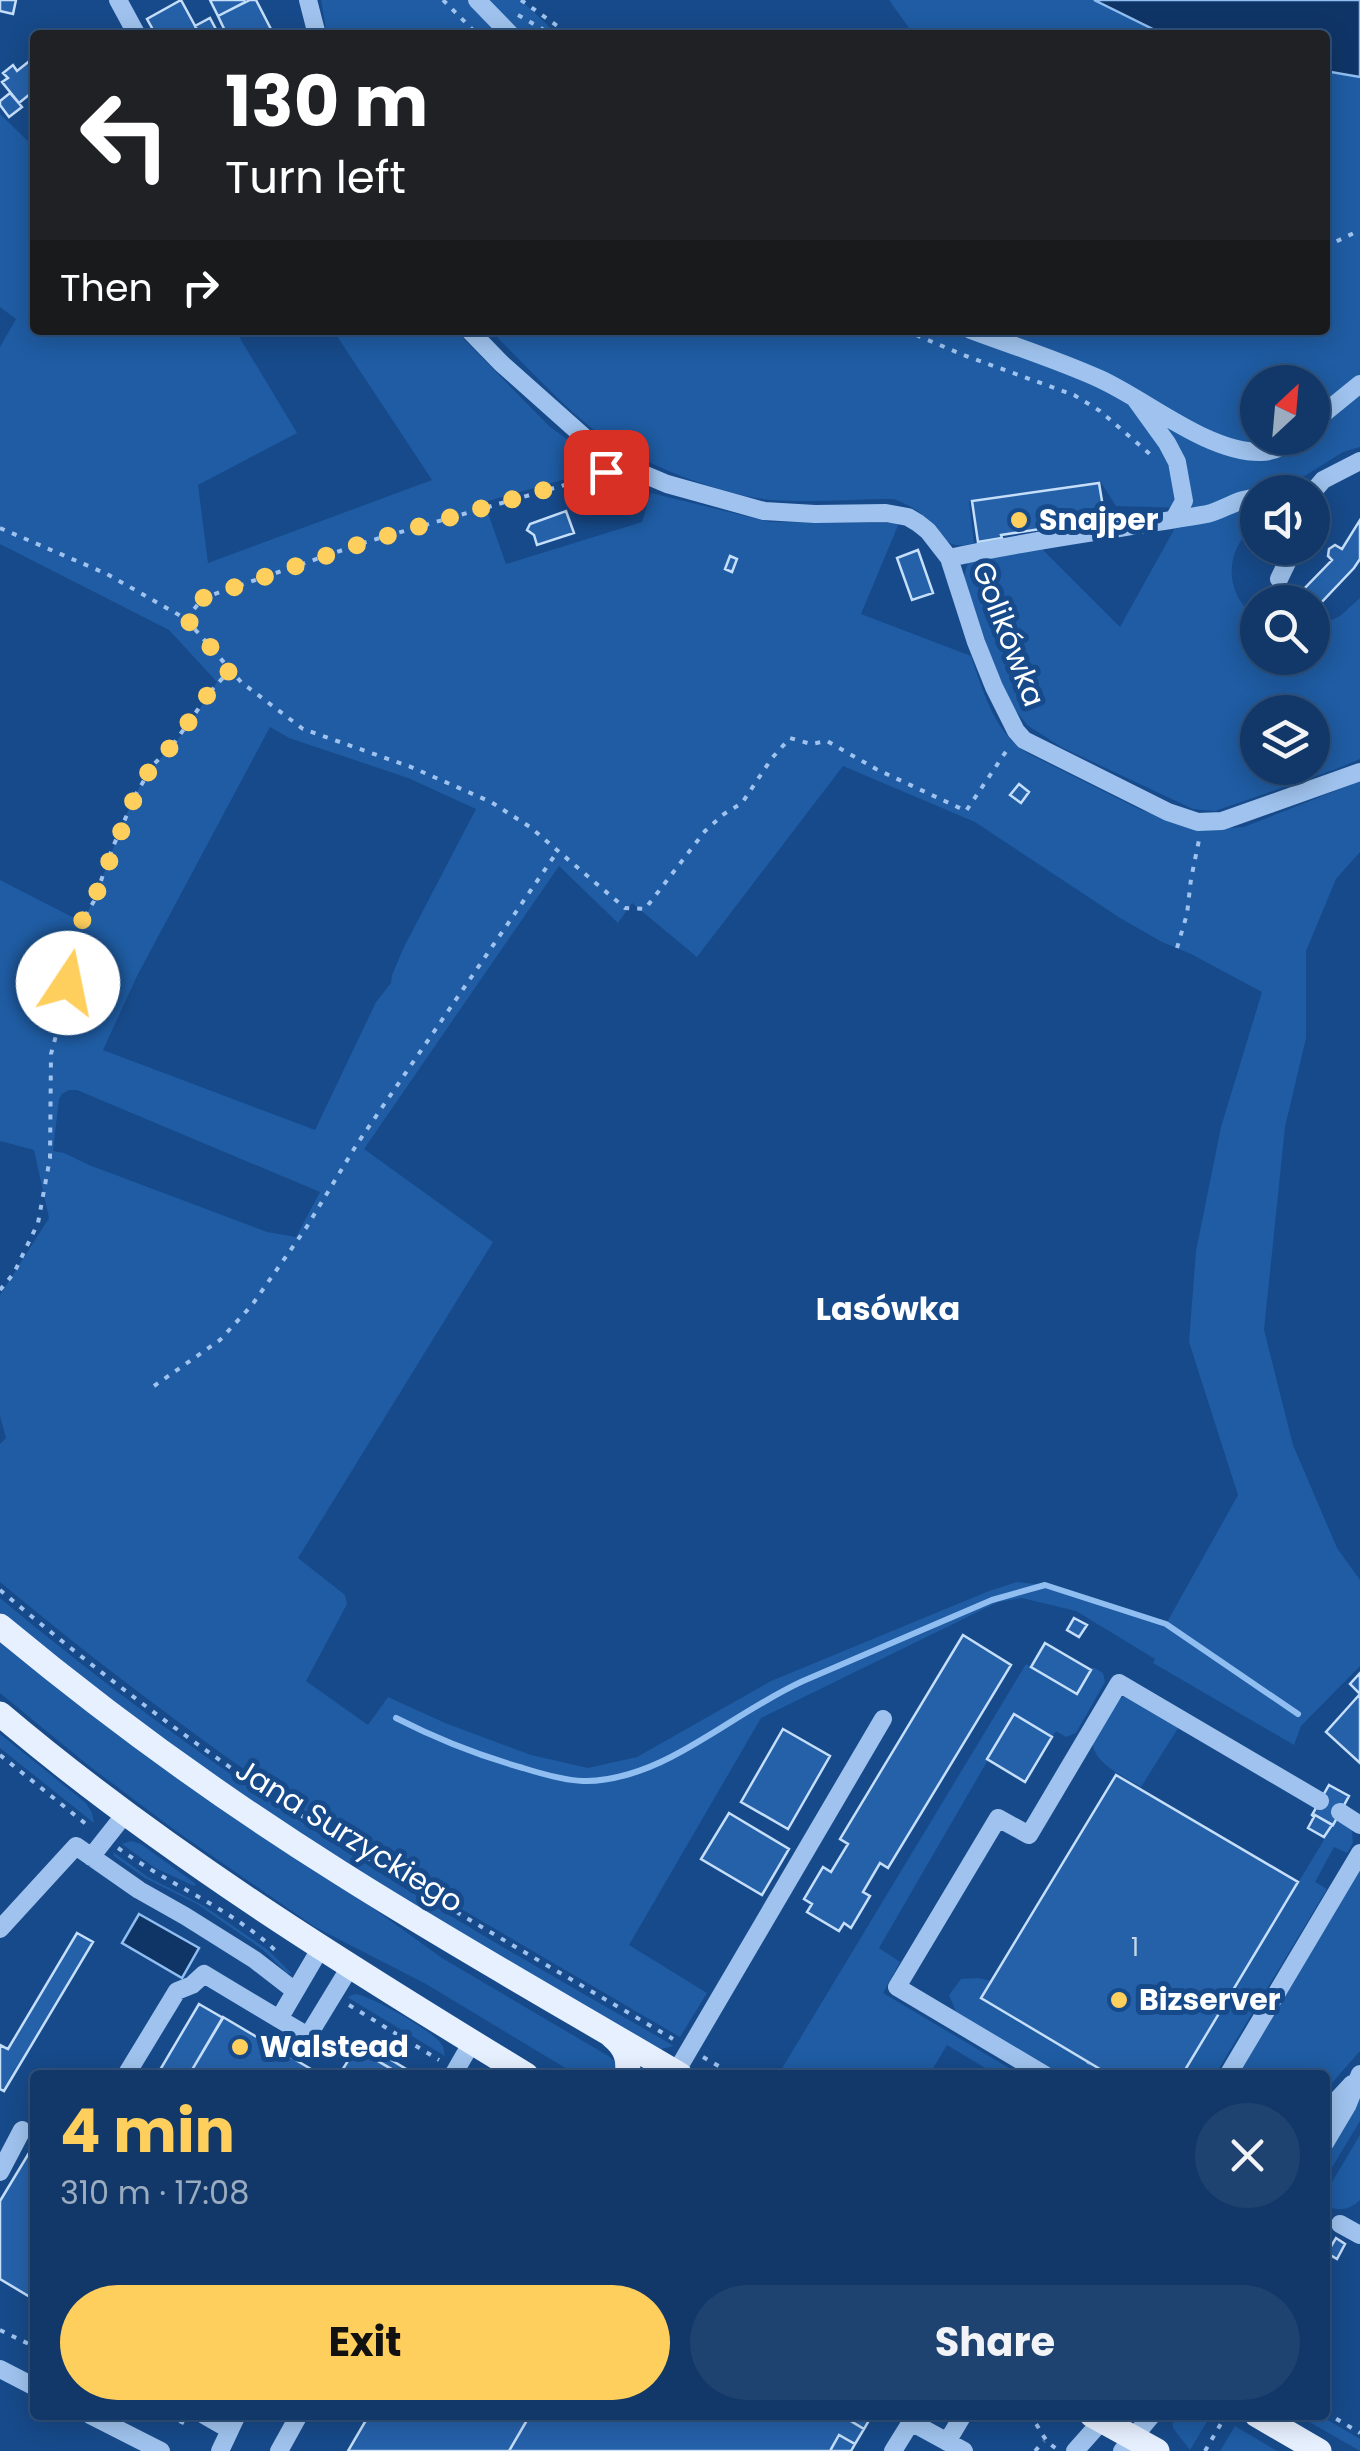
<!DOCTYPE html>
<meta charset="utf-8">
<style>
:root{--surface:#113868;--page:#1e4371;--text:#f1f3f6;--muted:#9cacc0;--line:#30527c;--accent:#ffcf5d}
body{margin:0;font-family:Poppins,sans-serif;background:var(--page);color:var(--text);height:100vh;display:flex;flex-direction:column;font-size:38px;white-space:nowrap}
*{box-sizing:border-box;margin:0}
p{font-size:32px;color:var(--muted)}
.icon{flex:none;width:55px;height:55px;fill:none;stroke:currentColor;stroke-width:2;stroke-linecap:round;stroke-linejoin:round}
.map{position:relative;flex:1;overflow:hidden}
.sheet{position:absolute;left:30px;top:2070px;width:1300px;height:350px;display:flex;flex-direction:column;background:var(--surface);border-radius:10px;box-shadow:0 5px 25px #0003,0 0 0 2px var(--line)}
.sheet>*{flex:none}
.hud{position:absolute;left:30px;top:30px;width:1300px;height:305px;border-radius:10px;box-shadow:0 5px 25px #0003,0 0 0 2px var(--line);background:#202124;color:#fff;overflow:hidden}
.needle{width:65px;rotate:26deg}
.controls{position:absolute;left:1240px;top:365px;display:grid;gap:20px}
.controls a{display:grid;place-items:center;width:90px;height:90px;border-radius:50%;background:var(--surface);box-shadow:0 5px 25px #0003,0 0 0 2px var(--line);font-size:50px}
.pin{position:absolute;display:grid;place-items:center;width:85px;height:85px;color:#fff;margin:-42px;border-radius:20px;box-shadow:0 5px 15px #0006}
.me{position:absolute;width:110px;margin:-55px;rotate:11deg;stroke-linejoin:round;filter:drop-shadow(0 0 8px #0008)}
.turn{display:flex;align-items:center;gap:35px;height:210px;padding:0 30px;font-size:45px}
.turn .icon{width:130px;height:130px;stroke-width:2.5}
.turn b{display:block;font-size:70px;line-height:85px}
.then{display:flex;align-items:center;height:95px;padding:0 30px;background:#0003;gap:20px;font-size:38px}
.round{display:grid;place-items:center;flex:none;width:105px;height:105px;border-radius:52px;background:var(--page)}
.head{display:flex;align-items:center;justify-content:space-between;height:170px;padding:0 30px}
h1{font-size:60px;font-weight:700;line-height:75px;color:var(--accent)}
.button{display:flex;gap:20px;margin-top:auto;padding:20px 30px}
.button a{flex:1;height:115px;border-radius:60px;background:var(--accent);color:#111;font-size:40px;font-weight:700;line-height:115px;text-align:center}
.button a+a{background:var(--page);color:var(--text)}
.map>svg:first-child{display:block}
.green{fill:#1f5ca3;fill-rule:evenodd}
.water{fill:#0f3567;stroke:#91bef1;stroke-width:2.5}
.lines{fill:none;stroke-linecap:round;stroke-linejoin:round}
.stream{stroke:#91bef1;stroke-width:6}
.building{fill:#2561a9;stroke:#c5defa;stroke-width:2.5}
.path{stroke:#9fc3ee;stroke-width:4;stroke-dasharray:5 8;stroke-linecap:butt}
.minor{stroke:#9fc3ee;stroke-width:18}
.major{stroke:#e7f0ff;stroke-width:25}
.route{stroke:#ffcf5d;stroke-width:18;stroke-dasharray:0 32.4}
.poi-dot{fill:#ffcf5d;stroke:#174a8a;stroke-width:4}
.labels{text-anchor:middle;stroke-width:10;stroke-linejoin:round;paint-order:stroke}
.number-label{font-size:25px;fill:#c8d8ea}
.poi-label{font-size:30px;font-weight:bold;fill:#fff;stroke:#174a8a;text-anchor:start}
.street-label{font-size:30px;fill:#fff;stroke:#174a8a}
.neighbourhood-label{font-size:32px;font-weight:bold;fill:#fff;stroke:#174a8a}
</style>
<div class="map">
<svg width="1360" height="2451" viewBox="0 0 1360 2451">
<rect width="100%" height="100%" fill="#174a8a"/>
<path class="green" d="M321 0H521L558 35H327Z
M889 0H1094L1165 35H914Z
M1325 71 1360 77V447L1343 452 1279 492H1258C1257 500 1259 509 1257 516 1256 526 1245 533 1240 542 1224 568 1232 602 1257 617L1258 658H1312L1313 629 1340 616 1360 598V759L1336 769 1215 811 1193 809 1061 747 1027 725 1003 694 964 577 968 562 1041 548 1120 627 1186 508 1116 506 1100 481 969 501 974 543C946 551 945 537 928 520 919 510 906 504 894 499 855 499 811 503 772 500 718 495 631 460 589 426 554 397 522 362 490 330H1325ZM1258 382H1312V438H1258ZM1258 712H1312V768H1258Z
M0 114 35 148V330H199L203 335 215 330H235L297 433 198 485 208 563 432 480 333 330H455L549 426 602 465 594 471 484 502 506 564 642 522 651 493 770 522 899 523 861 614 971 656C983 691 994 732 1027 753L1141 810 1188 826 1216 829 1244 827 1360 781V852L1336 879 1306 951V1038L1285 1127 1264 1330 1293 1445 1337 1548 1360 1580V1666L1301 1726 1294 1745 1153 1663 1155 1659 1076 1611 1022 1598 998 1602 761 1718 629 1945 707 1993 680 2037C547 1959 412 1883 284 1797 186 1730 91 1658 0 1582V1444L6 1438 0 1416V1295L49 1218 34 1150 0 1141V880L80 921 84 920C104 881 115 836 135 796 145 775 156 763 172 746 189 728 203 703 217 682L169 630 0 544V347L16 319 0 307ZM270 727 289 738 408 778 476 809 404 947 392 975 391 983 376 1002 315 1130 103 1050 137 976ZM843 766 975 822 1120 918 1162 942 1191 954 1262 992 1221 1127 1196 1251 1189 1342 1238 1495 1166 1624 1045 1585 1017 1582 989 1591 771 1681 637 1757 588 1768 531 1755 445 1723 388 1697 368 1725 306 1681 347 1604 345 1595 298 1558 493 1242 364 1149 559 866 618 923 632 903 697 957ZM69 1090H77L320 1192 296 1237 267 1232 89 1165 64 1153 53 1151 59 1099 62 1094Z
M0 1598C91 1674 186 1745 285 1811 410 1896 543 1970 674 2046L661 2049C545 1982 427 1916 313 1843 204 1773 99 1695 0 1612Z
M0 1639 442 1958 610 2057 616 2063 618 2075H577L426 1984 315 1927 176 1831 88 1765 0 1693Z
M1026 1664 1077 1693 1093 1667 1103 1673 1105 1682 1076 1733 1066 1737 1056 1731 1052 1737 1014 1715 879 1948 900 1962 883 1993 1021 2075H997L947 2045 929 2075H778Z
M1125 1696 1180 1725 1141 1787C1125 1777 1085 1760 1094 1735 1096 1729 1100 1725 1103 1721 1110 1711 1114 1701 1125 1696Z
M0 1734 86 1803 92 1813 94 1823 0 1748Z
M1336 1820 1352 1830 1353 1843 1347 1853 1334 1847 1315 1882 1327 1889 1215 2075H1182Z
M131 1841 141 1844 196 1884 194 1886 155 1868 122 1844Z
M113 1852 148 1877 204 1906 268 1950 292 1974 287 1973 263 1950 197 1904 145 1878 114 1856Z
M1360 1870V2051L1325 2091V2075H1236Z
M978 1978 991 1981 982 1998 1110 2075H1060L956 2012 949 1995 961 1979Z
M355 1994C372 1996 428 2029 439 2041 445 2048 443 2048 445 2056L347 1997Z
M1360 2095V2121L1325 2179V2153Z
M1360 2135V2200C1350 2210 1338 2212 1325 2205V2194Z
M1172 2415H1211L1190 2450 1173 2428Z
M1297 2415H1319L1360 2439V2451Z
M1235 2426 1277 2451H1220Z"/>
<path class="water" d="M1094 0H1360V77L1325 71V35H1165Z
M139 1914 199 1948 182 1978 122 1943Z"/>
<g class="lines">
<path class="stream" d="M396 1718C439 1740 477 1755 523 1768 542 1774 563 1780 583 1781 612 1782 646 1770 671 1757 716 1734 757 1702 803 1681L992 1600 1045 1585 1166 1624 1298 1714"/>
</g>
<path class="building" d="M0 0H16L13 14 0 11Z
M181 0 200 35H179L172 32 167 35H156L147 19Z
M210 0H244L245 2 218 16Z
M250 0H256L274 35H227L218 16Z
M210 18 219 35H200L195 26Z
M32 59 35 62V90L19 103 2 82 8 78 3 73 13 65 17 71Z
M10 93 22 107 9 117 0 105V101Z
M1099 483 1105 519 1001 535 1002 538 978 542 972 501Z
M566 511 574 533 537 545 534 535 527 530 530 524Z
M1360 520V559L1354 568 1317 607 1301 592 1332 560 1328 556 1329 549 1335 545 1342 549Z
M918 550 933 593 912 600 897 558Z
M730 556 737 559 732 572 725 569Z
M1019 784 1029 792 1021 803 1010 795Z
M1074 1618 1087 1625 1079 1637 1067 1630Z
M963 1635 1011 1665 888 1868 880 1863 863 1892 870 1896 851 1928 844 1923 839 1931 807 1912 812 1904 804 1899 823 1867 831 1872 848 1844 840 1839Z
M1045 1643 1091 1670 1077 1694 1031 1667Z
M1360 1673V1694L1350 1684Z
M1360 1694V1763L1326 1732Z
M1014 1714 1052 1737 1025 1782 987 1759Z
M783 1729 830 1756 788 1829 741 1802Z
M1116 1775 1298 1882 1182 2075H1110L981 1998Z
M1329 1785 1349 1796 1333 1825 1315 1815 1314 1817 1312 1815Z
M729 1813 789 1849 762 1895 701 1859Z
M1315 1815 1332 1825 1324 1837 1308 1828Z
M77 1933 93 1942 4 2091 0 2089V2045L8 2049Z
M199 2004 223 2018 189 2075H157Z
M223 2017 321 2075H189Z
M360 2041 406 2069 402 2075 356 2048Z
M356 2048 401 2075H347L341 2072Z
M35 2143V2300L0 2279V2201Z
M1336 2238 1345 2244 1337 2259 1327 2253Z
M369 2415H530L509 2451H348Z
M530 2415H853L849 2420 864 2429 855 2444 839 2435 830 2451H509Z
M853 2415H872L864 2429 849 2420Z
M839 2435 855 2444 851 2451H830Z"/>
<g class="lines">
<path class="path" d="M443 0 478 35
M521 0 570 35
M518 15 553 35
M1325 247 1360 230
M904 330 966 356 1074 395 1100 411 1151 455
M0 528 107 574 186 619 241 682 303 729 411 767 491 802 530 827 625 908 645 909 705 831 724 814 742 803 772 758 790 738 811 744 827 741 876 769 966 811 1007 750
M186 619 203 598 366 542 603 474
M1177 948 1187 914 1191 879 1199 840
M0 1290 14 1273 38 1223 50 1158 51 1054 61 1017 79 927 94 901 112 849 136 794 153 765 172 746 211 691 230 670
M154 1386 220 1340 252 1305 306 1228 357 1144 557 852
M0 1590C102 1676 210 1757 322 1829 437 1903 556 1970 673 2039
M0 1755 91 1828
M118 1848C169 1885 231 1908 277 1952
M349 2005 439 2060
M703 2057 734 2075
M1081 2075 1088 2063
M0 2330 35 2347
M1325 2412 1360 2433
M168 2415 189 2426
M1027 2415C1041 2424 1039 2438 1057 2449
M1035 2451 1044 2441
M1205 2451 1226 2415"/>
<path class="minor" d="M118 0 137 35
M308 0 317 35
M477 0 511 35
M469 330 501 363 593 445 622 465 667 484 764 511 815 514 886 513 908 517 918 523 928 531 949 558 976 642 994 687 1016 731 1024 740 1168 812 1198 822 1222 821 1360 772
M971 330C1014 346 1058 360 1100 379 1148 401 1207 452 1260 452 1273 452 1285 446 1295 438
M1136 400 1167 443 1177 462 1184 501 1174 519
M1312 423 1360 384
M1312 493 1323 480 1360 461
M949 558C1034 539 1121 529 1207 514 1224 510 1240 497 1258 498
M1279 579 1294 548
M1340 1812 1360 1825
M91 1857 125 1814
M0 1929 76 1846 139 1890 185 1916 255 1960 295 1991
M279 2019 308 2036 350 1967
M676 2072 883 1719
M126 2075 177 1991 192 1985 204 1974 279 2019 320 1949
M453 2075 472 2042
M1045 2075 897 1987 998 1818 1029 1835 1119 1683 1320 1801
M1228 2075 1360 1853
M1325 2113 1352 2084
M1325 2143 1347 2106 1360 2074
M0 2172 22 2130
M1340 2224 1360 2235
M0 2369 35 2387
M90 2415 161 2451
M204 2415 230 2430
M947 2442 963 2415
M220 2451 237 2415
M279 2451 299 2415
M893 2451 911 2422 964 2451
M1075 2451 1107 2415
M1122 2451 1152 2415"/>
<path class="major" d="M0 1626C107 1715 221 1798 339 1872 451 1943 567 2008 680 2075
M0 1714C163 1852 344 1964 526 2075
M612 2036C625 2047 630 2058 627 2075
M1092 2415 1157 2451
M1257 2415 1319 2451"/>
</g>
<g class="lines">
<path class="route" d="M68 983 79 926 94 900 136 794 153 764 172 746 211 690 230 670 186 618 203 598 366 542 606 472"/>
</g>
<g class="poi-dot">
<circle cx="1019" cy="520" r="10"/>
<circle cx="1119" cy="2000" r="10"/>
<circle cx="240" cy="2047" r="10"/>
</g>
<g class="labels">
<g class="number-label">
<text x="1135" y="1956">1</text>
</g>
<g class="poi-label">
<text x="1039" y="530">Snajper</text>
<text x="1139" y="2010">Bizserver</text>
<text x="260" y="2057">Walstead</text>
</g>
<g class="street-label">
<text transform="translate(1008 634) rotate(69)" y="10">Golikówka</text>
<text transform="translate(349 1836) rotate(32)" y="10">Jana Surzyckiego</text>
</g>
<g class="neighbourhood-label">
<text x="888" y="1320">Lasówka</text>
</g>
</g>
</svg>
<div class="controls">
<a><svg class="needle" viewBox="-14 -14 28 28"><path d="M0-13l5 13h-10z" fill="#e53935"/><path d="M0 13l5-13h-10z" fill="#9cacc0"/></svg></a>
<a><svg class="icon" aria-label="sound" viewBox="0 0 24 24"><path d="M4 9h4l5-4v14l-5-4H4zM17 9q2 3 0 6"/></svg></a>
<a><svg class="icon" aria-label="search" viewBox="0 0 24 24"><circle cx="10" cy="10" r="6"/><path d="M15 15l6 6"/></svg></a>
<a><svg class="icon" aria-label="layers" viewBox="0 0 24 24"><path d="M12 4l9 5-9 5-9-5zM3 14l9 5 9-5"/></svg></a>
</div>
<div class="pin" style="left:606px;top:472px;background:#d93025"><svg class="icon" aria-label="arrive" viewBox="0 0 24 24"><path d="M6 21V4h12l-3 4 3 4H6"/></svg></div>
<svg class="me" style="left:68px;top:983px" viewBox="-20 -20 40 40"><circle r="19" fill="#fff"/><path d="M0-13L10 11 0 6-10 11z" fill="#ffcf5d"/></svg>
<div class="hud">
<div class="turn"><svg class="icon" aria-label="left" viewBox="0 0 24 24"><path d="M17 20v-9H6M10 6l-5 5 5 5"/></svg><div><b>130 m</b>Turn left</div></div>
<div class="then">Then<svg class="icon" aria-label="right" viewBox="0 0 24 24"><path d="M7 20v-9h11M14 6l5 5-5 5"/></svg></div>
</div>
<section class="sheet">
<div class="head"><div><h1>4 min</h1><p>310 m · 17:08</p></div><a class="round"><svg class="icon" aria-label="close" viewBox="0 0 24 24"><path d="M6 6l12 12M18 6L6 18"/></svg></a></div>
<div class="button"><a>Exit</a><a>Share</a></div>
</section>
</div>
